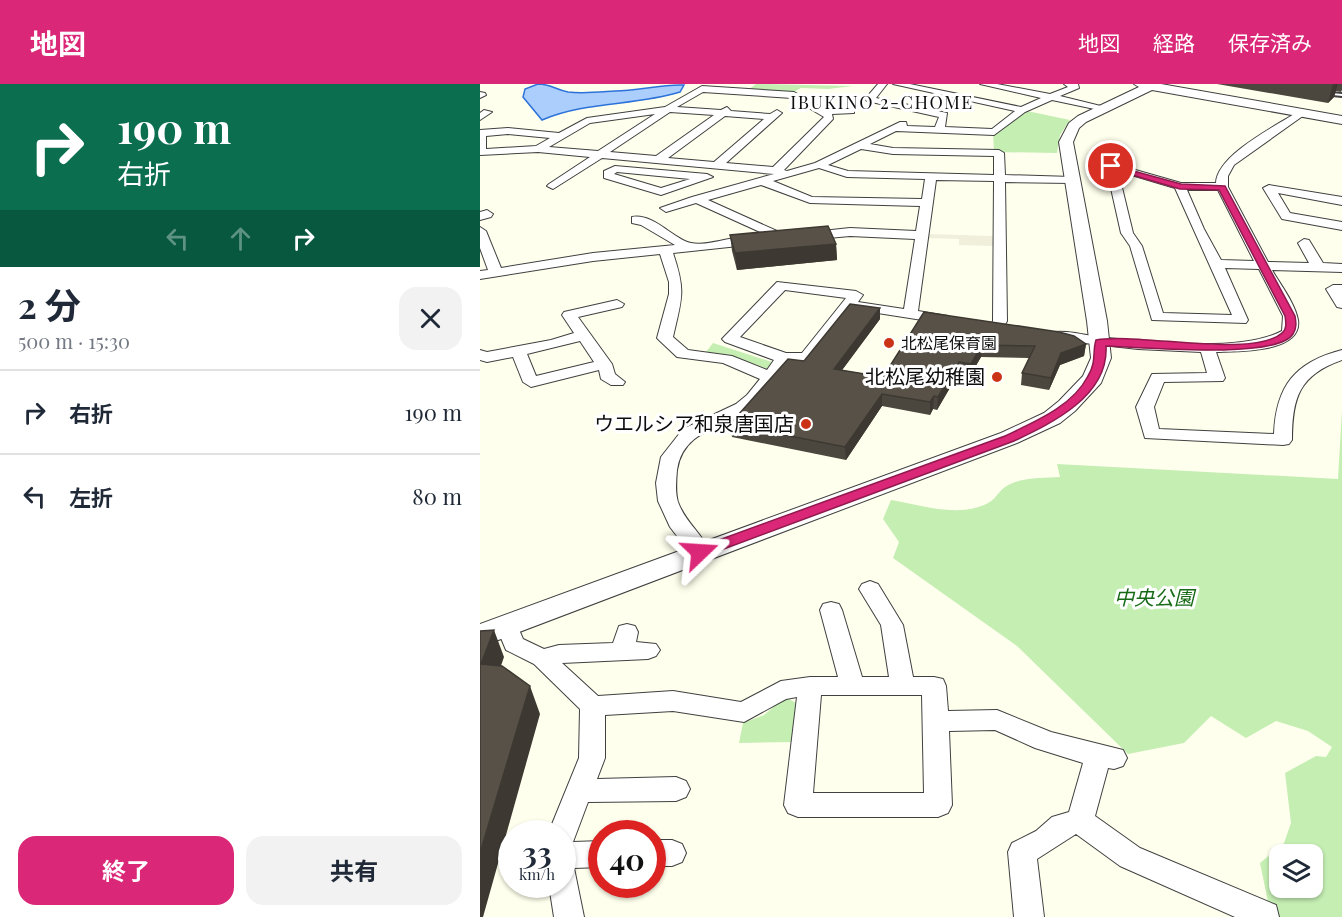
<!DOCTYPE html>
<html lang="ja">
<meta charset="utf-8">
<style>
:root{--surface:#fff;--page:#f2f2f3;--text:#1f2937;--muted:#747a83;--line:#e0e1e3;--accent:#db2777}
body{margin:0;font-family:"Playfair Display","Noto Sans JP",serif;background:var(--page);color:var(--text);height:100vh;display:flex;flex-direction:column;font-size:22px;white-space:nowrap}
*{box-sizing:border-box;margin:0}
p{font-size:20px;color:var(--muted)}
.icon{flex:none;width:33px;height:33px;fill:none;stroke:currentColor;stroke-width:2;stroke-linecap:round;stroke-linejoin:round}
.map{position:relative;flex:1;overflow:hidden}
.drawer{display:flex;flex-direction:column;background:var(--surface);width:480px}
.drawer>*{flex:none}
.hud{background:#0b6e4f;color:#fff;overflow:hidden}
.controls{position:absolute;left:789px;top:760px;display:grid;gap:12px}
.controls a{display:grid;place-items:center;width:54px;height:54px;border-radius:12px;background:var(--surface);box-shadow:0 2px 4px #0004;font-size:30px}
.speed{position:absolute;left:18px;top:736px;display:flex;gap:12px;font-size:30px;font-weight:700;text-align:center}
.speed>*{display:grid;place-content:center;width:78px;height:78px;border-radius:50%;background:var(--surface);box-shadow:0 2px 4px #0004;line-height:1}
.speed small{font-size:15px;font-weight:400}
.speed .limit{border:9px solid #d22;background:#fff;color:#111}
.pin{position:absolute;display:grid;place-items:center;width:51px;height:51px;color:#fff;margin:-26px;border:3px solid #fff;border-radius:50%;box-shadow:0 2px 6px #0007}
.me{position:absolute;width:66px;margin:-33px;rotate:70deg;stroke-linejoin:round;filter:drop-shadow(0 0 4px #0008)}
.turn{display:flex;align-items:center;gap:21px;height:126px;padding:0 18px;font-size:27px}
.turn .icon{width:78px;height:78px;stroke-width:2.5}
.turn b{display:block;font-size:42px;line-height:51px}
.lanes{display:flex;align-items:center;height:57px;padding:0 18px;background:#0003;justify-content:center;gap:30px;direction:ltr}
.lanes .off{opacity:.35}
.round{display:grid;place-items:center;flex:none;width:63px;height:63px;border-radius:18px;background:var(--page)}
.headline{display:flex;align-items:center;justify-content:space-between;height:102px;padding:0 18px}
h1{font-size:36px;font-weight:700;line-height:45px}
.action{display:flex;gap:12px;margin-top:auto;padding:12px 18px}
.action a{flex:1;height:69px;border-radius:18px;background:var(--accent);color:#fff;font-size:24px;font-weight:700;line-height:69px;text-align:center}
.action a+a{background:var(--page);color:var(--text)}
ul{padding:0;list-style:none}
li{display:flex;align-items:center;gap:18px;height:84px;padding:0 18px;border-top:2px solid var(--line)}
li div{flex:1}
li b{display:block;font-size:22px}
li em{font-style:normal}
header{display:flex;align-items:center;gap:36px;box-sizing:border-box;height:84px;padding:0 30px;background:var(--accent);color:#fff}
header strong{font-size:28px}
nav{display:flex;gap:33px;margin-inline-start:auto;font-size:21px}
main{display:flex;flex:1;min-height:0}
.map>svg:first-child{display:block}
.green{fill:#c5eeb3;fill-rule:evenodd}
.plaza{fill:#f0efdb}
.water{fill:#accefc;stroke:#2c72da;stroke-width:1.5}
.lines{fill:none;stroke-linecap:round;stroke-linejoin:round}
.service-casing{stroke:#404040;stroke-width:4}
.minor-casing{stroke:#404040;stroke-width:2}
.tertiary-casing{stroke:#404040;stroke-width:2}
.service{fill:#fff;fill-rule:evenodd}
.minor{fill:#fff;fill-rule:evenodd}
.tertiary{fill:#fff;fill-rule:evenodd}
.wall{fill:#4b463e}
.shaded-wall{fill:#3d3932}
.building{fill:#575148;stroke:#3d3932;stroke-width:1.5}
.route{fill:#db2777;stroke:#8e194d;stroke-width:1.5}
.poi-dot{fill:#cb3317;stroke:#fff;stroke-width:2}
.labels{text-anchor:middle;stroke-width:6;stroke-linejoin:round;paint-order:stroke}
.far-poi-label{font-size:16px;fill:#0d0d0d;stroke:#fff;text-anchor:start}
.far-neighbourhood-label{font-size:18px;letter-spacing:1.5px;fill:#0d0d0d;stroke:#fff}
.poi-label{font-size:20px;fill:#0d0d0d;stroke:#fff;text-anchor:end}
.park-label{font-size:20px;font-style:italic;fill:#176b17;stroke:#fff}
</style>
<header>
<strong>地図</strong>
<nav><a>地図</a><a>経路</a><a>保存済み</a></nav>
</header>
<main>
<section class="drawer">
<div class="hud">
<div class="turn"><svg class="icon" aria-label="right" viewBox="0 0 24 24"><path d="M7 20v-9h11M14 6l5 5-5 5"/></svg><div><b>190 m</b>右折</div></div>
<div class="lanes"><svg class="icon off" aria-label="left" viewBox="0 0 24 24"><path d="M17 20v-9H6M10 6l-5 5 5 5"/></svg><svg class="icon off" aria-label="ahead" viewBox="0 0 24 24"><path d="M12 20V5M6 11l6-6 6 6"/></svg><svg class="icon" aria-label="right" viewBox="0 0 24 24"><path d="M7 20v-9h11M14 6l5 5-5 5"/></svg></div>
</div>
<div class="headline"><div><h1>2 分</h1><p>500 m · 15:30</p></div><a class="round"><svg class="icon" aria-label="close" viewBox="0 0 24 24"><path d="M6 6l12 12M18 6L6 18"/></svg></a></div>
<ul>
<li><svg class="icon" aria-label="right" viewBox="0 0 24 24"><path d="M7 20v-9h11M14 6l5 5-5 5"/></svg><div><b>右折</b></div><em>190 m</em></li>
<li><svg class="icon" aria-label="left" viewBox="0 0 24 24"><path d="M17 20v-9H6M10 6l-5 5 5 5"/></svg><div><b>左折</b></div><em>80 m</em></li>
</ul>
<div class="action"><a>終了</a><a>共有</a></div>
</section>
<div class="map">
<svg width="862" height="833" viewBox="0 0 862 833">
<rect width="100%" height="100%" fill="#ffffed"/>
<path class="green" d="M276 0 373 2 348 5 321 4 312 9 268 6Z
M547 27 590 36 580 51 577 69 514 68 513 49H518Z
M233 259 292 278 291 284 282 286 251 271 226 268Z
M862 326V833H791L780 779 804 759 811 739 805 689 836 672 846 673 852 663 828 647 796 637 766 654 731 632 704 659 648 670 537 562 413 474 419 458 403 435 411 416C441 421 475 433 504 421 515 417 517 409 525 403 539 393 564 394 580 393L577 380 858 395ZM800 771H832V804H800Z
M307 614 318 620 315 658 259 659 263 639 284 631 303 615Z"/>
<path class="plaza" d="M447 150 514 152V162L479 161V155L446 154Z"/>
<path class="water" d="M58 0C71 0 76 6 88 8 103 10 120 8 135 7 158 7 181 0 204 1L200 8C155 22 106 17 62 36L43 13 45 5Z"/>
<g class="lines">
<defs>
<path id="service" d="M841 8 862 10V12L843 10Z"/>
<path id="minor" d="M398 0H407L396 14 467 29 465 43 512 45 535 27 413 0H430L541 23 561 14 500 0H517L570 10 588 3 584 0H598L599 4 580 12 629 24 624 27 572 16 545 28 514 51 416 47 390 60 413 64 519 66 524 69 525 91 592 93 598 96 592 99 525 98 527 237 522 246 517 247 510 243 513 237 514 97 456 96 438 227 468 232 475 236 468 240 372 225 332 277 309 279C297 295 285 317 267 328 239 345 203 347 197 386 196 397 195 408 198 418 205 438 222 449 230 468L227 473 220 475 213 473 190 443 178 417 176 399 181 373 203 345 256 320 267 311 280 295 243 279 197 273 180 257 177 254 189 210V198L180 170 113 177 0 195V187L8 186 0 164V143L6 147 21 184 113 169 195 161 161 141 152 139V133C174 129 194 156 211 159 232 163 260 148 281 153L283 156 277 160 193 169C206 208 202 213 193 253L208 266 252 272 287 286 294 276 245 258 242 255 297 198 376 207 383 211 378 218 424 225 435 155 370 152 327 156 321 152 323 149 370 144 436 147 440 122 330 119 281 101 228 116 306 151 308 154 306 157 302 158 216 119 186 128 180 124 212 113 294 90 122 74 73 105 67 102 69 100 110 73 58 68 0 71V46L28 44 79 49 107 34 185 23 222 2 314 8 344 25H374V29L352 30 353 35 304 86 307 87 335 79 420 38H426L427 42 455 43 459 33 387 17 385 15ZM223 8 312 14 344 33 293 83 246 79 302 29 297 26 290 30 251 27 247 23 241 26 197 23ZM190 28 234 31 176 72 130 68ZM175 30 118 67 69 63 110 39ZM245 32 284 35 234 78 188 74ZM28 50 70 54 56 62 6 65V52ZM381 65 413 70 514 72V91L368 87 348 81ZM339 84 367 93 445 95 442 115 332 113 293 97ZM305 206 366 214 322 269H306L260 253Z
M0 8 5 9 6 11 0 14Z
M4 26 12 28 0 36V29Z
M819 27 827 29 754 81 748 92V103L788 178 829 179 818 159 824 155 829 156 843 179 862 180V188L792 186C800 200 815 219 818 236 823 269 758 267 736 268L745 294 743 297 684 298 674 323 679 345 794 350C796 302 815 278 862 266V276C819 291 812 314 812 356L809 360 803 361 665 354 656 323 672 290 727 289 721 268 658 265 569 255 566 252 569 249C583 245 604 251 619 253 667 258 760 269 802 247L803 232 779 185 745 184 768 236 766 239 672 236 650 162 641 149 626 82 631 79 701 99H736C737 71 796 42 819 27ZM638 87 695 104 752 231 683 229 662 162 653 149ZM707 106H738L774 177 741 176 724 145Z
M135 82 227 90 233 93 181 111 124 94V87ZM137 88 210 95 181 104 134 90Z
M789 101 862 113V121L798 109 810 129 862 138V146L802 135 783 104Z
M7 126 13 130 11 133 0 136V128Z
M853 201H862V224L857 223 846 205Z
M137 216 144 220 142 223 98 233 132 280 135 290 145 298 143 301H131L121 295 119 286 51 303 43 298 33 273 7 278 0 276V266L7 268 71 256 94 249 82 231 84 228ZM100 257 114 278 56 292 47 270Z
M390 497 398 500 423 541 433 593H454L463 595 466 602 468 627 517 626 571 648 643 666 647 674 643 682 634 685 628 684 615 732 660 764 796 821 799 833H755L640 782 596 750 557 775 564 833H534L528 768 532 759 556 747 572 733 589 728 603 679 555 664 515 646 469 647 472 721 468 729 458 733H318L308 729 304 721 317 613 306 615 264 638 193 627 125 631V674L117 695 196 693 206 697 210 705 206 713 196 717 108 718 93 758 122 757V783L94 784 104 833H74L69 801H82V750H68L99 674 100 625 54 580 26 566 16 542 19 536 27 534 35 536 43 555 64 565 79 561 133 559 139 542 147 540 155 542 158 548 156 558 176 560 180 566 176 572 168 575 82 579 118 612 193 607 261 618 301 597 330 593H358L340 526 343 520 351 518 359 520 362 526 382 593H409L401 541 379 505 382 500ZM341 611H442L444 709H333Z
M172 756H192L202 760 206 769 202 778 192 782H172Z"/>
<path id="tertiary" d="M654 0H681L862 32V40L672 6 606 38 599 44 593 58 627 237 631 274 621 299 595 327 580 339 537 359 0 563V540L521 349 564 329 579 317 603 292 611 274 607 237 579 58 589 39 598 32 659 3Z"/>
</defs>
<use href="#service" class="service-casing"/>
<use href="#minor" class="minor-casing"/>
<use href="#tertiary" class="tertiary-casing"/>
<use href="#service" class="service"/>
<use href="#minor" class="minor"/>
<use href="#tertiary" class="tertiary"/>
</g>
<path class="wall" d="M737 0H862V6L861 8 856 7 854 13 848 19Z
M250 151 356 160 357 176 257 186 252 167Z
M400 224V235L362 286 403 293 444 228 606 260 604 272 580 281 569 306 541 301 542 289 549 274 501 273 490 292 478 290 457 326 453 325 450 331 402 322 366 376 252 353 250 340 324 277Z"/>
<path class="shaded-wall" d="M853 0H858L854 13 848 19Z
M356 160 357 176 257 186 255 169Z
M400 224V235L354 297V285Z
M606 260 604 272 580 281 569 306 571 294 581 269Z
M502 261 501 273 490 292 491 280Z
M479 278 478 290 457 326 458 313Z
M402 310V322L366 376 365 363Z
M454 312 453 325 450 331V318Z
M14 546 24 573 12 608 1 580Z
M50 602 60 630 3 833H0V769Z"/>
<path class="building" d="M348 142 356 160 255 169 250 151Z
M370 220 400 224 354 285 403 293 444 228 579 248 594 252 606 260 581 269 571 294 542 289 555 262 502 261 491 280 479 278 458 313 454 312 450 318 402 310 365 363 250 340 308 275 324 277Z
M14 546 1 580 22 582 50 602 0 769V547Z"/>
<path class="route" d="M628 80 701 100 745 102 815 232C816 238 817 244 813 250 797 276 657 263 626 262 629 312 572 339 534 357L225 472H214L212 468 214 465 525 352C554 338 592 323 608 292 617 277 612 268 616 256 657 248 773 275 802 249 807 245 806 238 805 232L739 106 700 105 628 84Z"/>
<g class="poi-dot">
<circle cx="409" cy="259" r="6"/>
<circle cx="517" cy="293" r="6"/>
<circle cx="326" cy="340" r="6"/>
</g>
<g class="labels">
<g class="far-poi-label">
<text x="421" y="265">北松尾保育園</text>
</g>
<g class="far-neighbourhood-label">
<text x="402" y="25">IBUKINO 2-CHOME</text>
</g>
<g class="poi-label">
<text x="505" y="300">北松尾幼稚園</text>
<text x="314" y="347">ウエルシア和泉唐国店</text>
</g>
<g class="park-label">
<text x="674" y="521">中央公園</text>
</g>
</g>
</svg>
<div class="controls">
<a><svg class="icon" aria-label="layers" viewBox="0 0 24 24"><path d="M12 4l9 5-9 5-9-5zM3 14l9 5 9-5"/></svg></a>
</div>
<div class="speed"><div>33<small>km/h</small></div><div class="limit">40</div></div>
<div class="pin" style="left:631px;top:82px;background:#d93025"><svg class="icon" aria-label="arrive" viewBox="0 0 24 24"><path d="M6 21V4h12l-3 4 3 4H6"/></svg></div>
<svg class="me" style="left:220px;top:468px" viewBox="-20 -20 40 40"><path d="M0-17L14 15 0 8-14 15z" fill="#db2777" stroke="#fff" stroke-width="4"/></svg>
</div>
</main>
